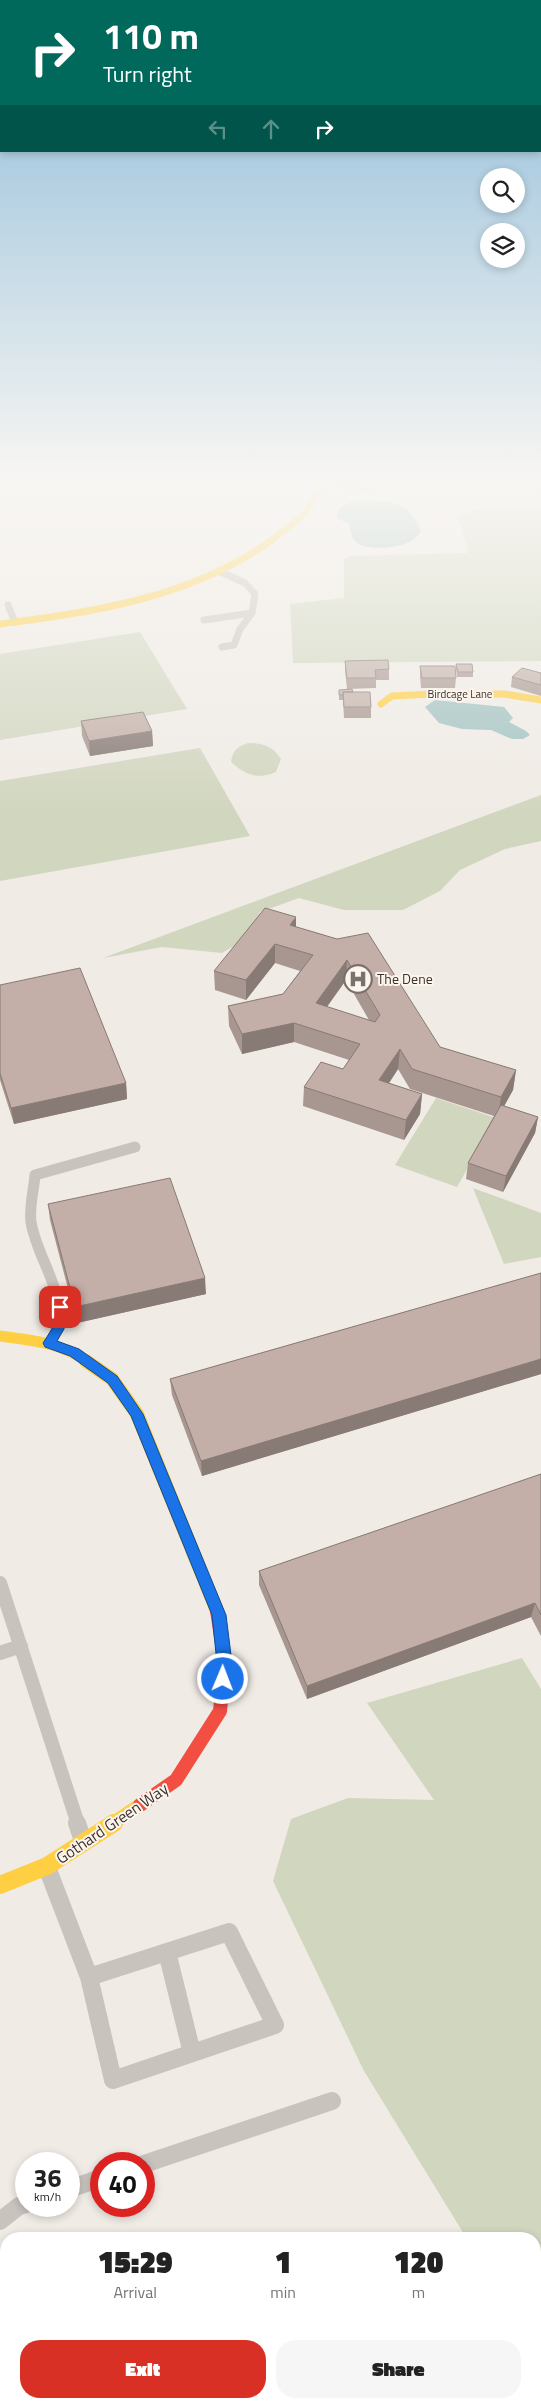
<!DOCTYPE html>
<style>
:root{--surface:#fff;--page:#f6f6f6;--text:#222;--muted:#767676;--accent:#d93025}
body{margin:0;font-family:"Titillium Web",sans-serif;background:var(--page);color:var(--text);height:100vh;display:flex;flex-direction:column;font-size:19px;white-space:nowrap}
*{box-sizing:border-box;margin:0}
p{font-size:16px;color:var(--muted)}
.icon{flex:none;width:28px;height:28px;fill:none;stroke:currentColor;stroke-width:2;stroke-linecap:round;stroke-linejoin:round}
.map{position:relative;flex:1;overflow:hidden}
.sheet{position:absolute;left:0px;top:2232px;width:541px;height:176px;display:flex;flex-direction:column;background:var(--surface);border-radius:20px 20px 0 0;box-shadow:0 2px 8px #0003}
.sheet>*{flex:none}
.banner{position:absolute;left:0px;top:0px;width:541px;height:152px;box-shadow:0 2px 8px #0003;background:#00695c;color:#fff;overflow:hidden}
.buttons{position:absolute;left:480px;top:168px;display:grid;gap:10px}
.buttons a{display:grid;place-items:center;width:45px;height:45px;border-radius:50%;background:var(--surface);box-shadow:0 2px 8px #0003;font-size:25px}
.speed{position:absolute;left:15px;top:2152px;display:flex;gap:10px;font-size:25px;font-weight:700;text-align:center}
.speed>*{display:grid;place-content:center;width:65px;height:65px;border-radius:50%;background:var(--surface);box-shadow:0 2px 8px #0003;line-height:1}
.speed small{font-size:12px;font-weight:400}
.speed .limit{border:8px solid #d22;background:#fff;color:#111}
.pin{position:absolute;display:grid;place-items:center;width:42px;height:42px;color:#fff;margin:-21px;border-radius:10px;box-shadow:0 2px 8px #0006}
.me{position:absolute;width:55px;margin:-28px;rotate:1deg;stroke-linejoin:round;filter:drop-shadow(0 0 4px #0008)}
.turn{display:flex;align-items:center;gap:18px;height:105px;padding:0 20px;font-size:22px}
.turn .icon{width:65px;height:65px;stroke-width:2.5}
.turn b{display:block;font-size:35px;line-height:42px}
.lanes{display:flex;align-items:center;height:48px;padding:0 20px;background:#0003;justify-content:center;gap:25px;direction:ltr}
.lanes .off{opacity:.35}
.eta{display:flex;justify-content:space-evenly;align-items:center;height:85px;text-align:center}
.eta b{font-size:30px;font-weight:800;line-height:35px}
.button{display:flex;gap:10px;margin-top:auto;padding:10px 20px}
.button a{flex:1;height:58px;border-radius:20px;background:var(--accent);color:#fff;font-size:20px;font-weight:800;line-height:58px;text-align:center}
.button a+a{background:var(--page);color:var(--text)}
.map>svg:first-child{display:block}
.green{fill:#d1d6bf}
.water{fill:#a1c2c1}
.lines{fill:none;stroke-linecap:round;stroke-linejoin:round}
.lane-far3{stroke:#c9c3be;stroke-width:7}
.lane-far2{stroke:#c9c3be;stroke-width:11}
.lane-far1{stroke:#c9c3be;stroke-width:14}
.lane{stroke:#c9c3be;stroke-width:18}
.slow-far3{stroke:#ffcf43;stroke-width:7}
.slow-far2{stroke:#ffcf43;stroke-width:11}
.slow-far1{stroke:#ffcf43;stroke-width:14}
.slow{stroke:#ffcf43;stroke-width:18}
.jam{stroke:#f24e42;stroke-width:14}
.wall{fill:#a89690;fill-rule:evenodd}
.shaded-wall{fill:#887a75}
.building{fill:#c3afa7;stroke:#887a75;fill-rule:evenodd}
.route{fill:#1a73e8;stroke:#114b97}
.labels{text-anchor:middle;stroke-width:4;stroke-linejoin:round;paint-order:stroke}
.far-street-label{font-size:11px;fill:#3b302b;stroke:#fbf5ee}
.poi-label{font-size:14px;fill:#3b302b;stroke:#fbf5ee;text-anchor:start}
.near-street-label{font-size:16px;fill:#3b302b;stroke:#fbf5ee}
</style>
<div class="map">
<svg width="541" height="2408" viewBox="0 0 541 2408">
<rect width="100%" height="100%" fill="#f0ebe5"/>
<path class="green" d="M35 479H77L79 489H44Z
M541 508V661L293 663 290 604 344 598V559L350 556 467 553V546L457 516 476 509Z
M140 632 187 709 0 740V654Z
M248 743C263 743 273 746 281 759L276 772C257 780 246 775 231 762 233 750 237 747 248 743Z
M200 748 250 836 0 881V781Z
M541 795V841L505 849 460 870 440 891 403 910H344L299 898 260 912 251 936 222 953 162 947 103 958Z
M436 1098 496 1118 457 1187 395 1165Z
M473 1188 541 1213V1257L504 1264Z
M522 1658 541 1689V2358L535 2349V2239H467L364 2071 273 1881 291 1819 348 1798 434 1800 367 1703Z"/>
<path class="water" d="M355 500C387 501 407 497 421 531 419 534 416 538 413 540 402 548 362 553 353 539 351 535 351 528 349 524L337 518 338 509Z
M435 700 504 707 513 718 509 722 526 731 530 735 523 739H512L491 730 462 729 439 723 425 707Z"/>
<g class="lines">
<path class="lane-far3" d="M323 482 373 490
M219 571 245 583 255 594 252 613 240 629 234 645 222 647
M8 605 15 622
M204 620 252 613"/>
<path class="lane-far2" d="M50 1343C75 1299 38 1265 31 1222 29 1207 34 1189 35 1175L135 1147"/>
<path class="lane-far1" d="M0 1583 78 1824
M0 1653 21 1646"/>
<path class="lane" d="M77 1823 82 1838
M48 1870 89 1977
M229 1932 275 2025 113 2080 89 1977Z
M167 1952 192 2053
M144 2164 332 2101
M69 2189 101 2178
M0 2221 19 2206 26 2204"/>
<path class="slow-far3" d="M0 624C94 612 195 597 273 539 283 531 294 524 303 515 312 505 318 491 324 479
M381 704 392 696 432 694H504L541 700"/>
<path class="slow-far2" d="M0 1336C32 1340 61 1343 88 1362"/>
<path class="slow-far1" d="M86 1361 112 1379 137 1414 217 1611
M112 1824 140 1805"/>
<path class="slow" d="M0 1885 47 1866 114 1823"/>
<path class="jam" d="M140 1805 176 1780 220 1711 225 1663 217 1611"/>
</g>
<path class="wall" d="M345 661 389 669V680H376V688L347 689 345 671Z
M456 664 473 672V677H457L456 669Z
M420 666 456 678 455 688H421L420 676Z
M541 673V696L511 687 512 677Z
M339 690 353 692 371 707V718H344L343 700H339Z
M81 721 152 731 153 746 90 756 82 736Z
M296 927 337 939 440 1047 516 1070 513 1090 504 1106 538 1117 535 1133 503 1192 466 1179 468 1163 494 1116 410 1089 398 1069 389 1083 422 1094 420 1114 404 1140 303 1106 304 1087 343 1069 349 1060 294 1042 242 1054 229 1026 228 1006 283 994 300 971 275 963 246 1000 215 990 214 971ZM346 980 369 1020 327 1007Z
M0 985 126 1083 127 1099 14 1124 0 1080Z
M48 1204 206 1294 77 1323 50 1220Z
M541 1273V1374L202 1476 172 1395 170 1379Z
M541 1474V1636L531 1617 307 1699 259 1585V1571Z"/>
<path class="shaded-wall" d="M152 731 153 746 90 756 89 741Z
M296 917V936L290 925Z
M275 944V963L246 1000V980Z
M347 960 346 980 315 1023 316 1003Z
M294 1023V1042L242 1054V1034Z
M400 1049 398 1069 378 1100 379 1080Z
M516 1070 513 1090 498 1117 501 1097Z
M126 1083 127 1099 14 1124 11 1108Z
M422 1094 420 1114 404 1140 406 1120Z
M538 1117 535 1133 503 1192 506 1176Z
M205 1278 206 1294 77 1323 75 1307Z
M541 1359V1374L202 1476 201 1461Z
M535 1603 531 1617 307 1699V1686Z"/>
<path class="building" d="M388 660 389 669 375 670 376 678H347L345 661Z
M456 664H472L473 672H458Z
M420 666H455L456 678H422Z
M522 668 541 673V685L512 677Z
M352 689 353 692H343V695H339V690Z
M343 692H370L371 707H344Z
M143 712 152 731 89 741 81 721Z
M265 908 296 917 290 925 337 939 368 933 440 1047 516 1070 501 1097 412 1069 400 1049 379 1080 422 1094 406 1120 304 1087 321 1062 343 1069 360 1044 294 1023 242 1034 228 1006 283 994 313 955 275 944 246 980 214 971ZM347 960 380 1015 375 1022 316 1003Z
M80 968 126 1083 11 1108 0 1073V985Z
M501 1105 538 1117 506 1176 468 1163Z
M170 1178 205 1278 75 1307 48 1204Z
M541 1273V1359L201 1461 170 1379Z
M541 1474V1615L535 1603 307 1686 259 1571Z
M13 2402H470L471 2408H0Z"/>
<linearGradient id="sky" x2="0" y2="1"><stop stop-color="#8bbad8"/><stop offset="0.59" stop-color="#f8f6f3"/><stop offset="1" stop-color="#f8f6f3" stop-opacity="0"/></linearGradient>
<rect width="541" height="816" fill="url(#sky)"/>
<path class="route" d="M60 1302 66 1307 64 1329 57 1341 79 1349 117 1376 143 1414 226 1615 232 1663 228 1684 223 1686 218 1684 216 1679 217 1663 212 1615 131 1416 108 1383 70 1356 45 1347 43 1343 52 1329 54 1307Z"/>
<defs>
<symbol id="hospital-ring" viewBox="-11 -11 22 22"><circle r="9.5" fill="#fbf5ee" stroke="#7a716c" stroke-width="1.5"/><path d="M-5-5h3v3.5h4V-5h3V5h-3V1.5h-4V5h-3Z" fill="#7a716c"/></symbol>
</defs>
<g fill-rule="evenodd">
<use href="#hospital-ring" x="342" y="963" width="32" height="32"/>
</g>
<g class="labels">
<g class="far-street-label">
<text x="460" y="698">Birdcage Lane</text>
</g>
<g class="poi-label">
<text x="377" y="984">The Dene</text>
</g>
<g class="near-street-label">
<text transform="translate(112 1823) rotate(-34)" y="6">Gothard Green Way</text>
</g>
</g>
</svg>
<div class="buttons">
<a><svg class="icon" aria-label="search" viewBox="0 0 24 24"><circle cx="10" cy="10" r="6"/><path d="M15 15l6 6"/></svg></a>
<a><svg class="icon" aria-label="layers" viewBox="0 0 24 24"><path d="M12 4l9 5-9 5-9-5zM3 14l9 5 9-5"/></svg></a>
</div>
<div class="speed"><div>36<small>km/h</small></div><div class="limit">40</div></div>
<div class="pin" style="left:60px;top:1307px;background:#d93025"><svg class="icon" aria-label="arrive" viewBox="0 0 24 24"><path d="M6 21V4h12l-3 4 3 4H6"/></svg></div>
<svg class="me" style="left:223px;top:1679px" viewBox="-20 -20 40 40"><circle r="17" fill="#1a73e8" stroke="#fff" stroke-width="3"/><path d="M0-11L8 9 0 5-8 9z" fill="#fff"/></svg>
<div class="banner">
<div class="turn"><svg class="icon" aria-label="right" viewBox="0 0 24 24"><path d="M7 20v-9h11M14 6l5 5-5 5"/></svg><div><b>110 m</b>Turn right</div></div>
<div class="lanes"><svg class="icon off" aria-label="left" viewBox="0 0 24 24"><path d="M17 20v-9H6M10 6l-5 5 5 5"/></svg><svg class="icon off" aria-label="ahead" viewBox="0 0 24 24"><path d="M12 20V5M6 11l6-6 6 6"/></svg><svg class="icon" aria-label="right" viewBox="0 0 24 24"><path d="M7 20v-9h11M14 6l5 5-5 5"/></svg></div>
</div>
<section class="sheet">
<div class="eta">
<div><b>15:29</b><p>Arrival</p></div>
<div><b>1</b><p>min</p></div>
<div><b>120</b><p>m</p></div>
</div>
<div class="button"><a>Exit</a><a>Share</a></div>
</section>
</div>
